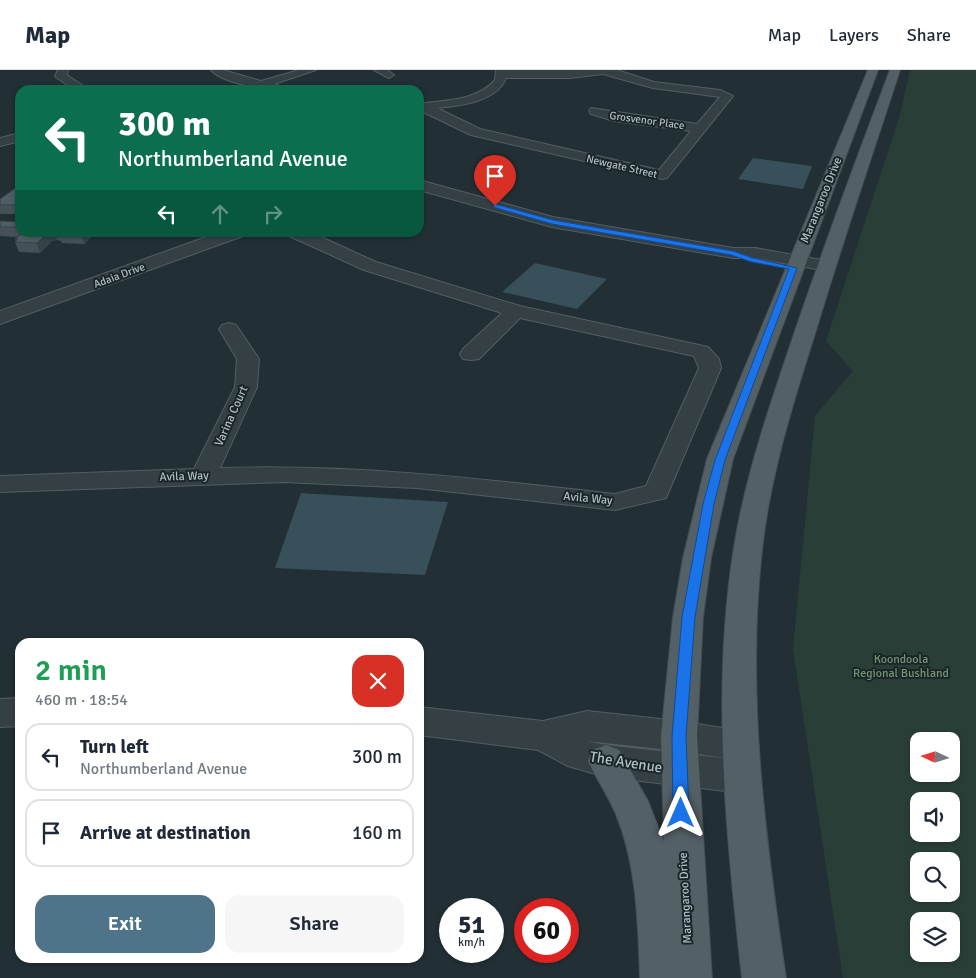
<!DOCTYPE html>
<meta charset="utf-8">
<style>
:root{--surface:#fff;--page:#f6f6f7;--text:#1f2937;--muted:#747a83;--line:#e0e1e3;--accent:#4f7388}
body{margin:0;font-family:Signika,sans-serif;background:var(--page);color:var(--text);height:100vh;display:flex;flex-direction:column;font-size:19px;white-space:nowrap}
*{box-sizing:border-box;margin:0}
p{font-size:16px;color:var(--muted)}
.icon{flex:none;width:28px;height:28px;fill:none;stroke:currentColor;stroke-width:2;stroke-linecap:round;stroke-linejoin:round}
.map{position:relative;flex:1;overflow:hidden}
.sheet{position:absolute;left:15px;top:568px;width:409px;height:325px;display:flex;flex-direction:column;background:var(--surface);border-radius:15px;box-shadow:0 1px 4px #0004}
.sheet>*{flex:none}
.guide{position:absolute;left:15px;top:15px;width:409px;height:152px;border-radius:15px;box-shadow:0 1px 4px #0004;background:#0b6e4f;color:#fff;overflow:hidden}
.needle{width:32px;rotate:274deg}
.buttons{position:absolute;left:910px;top:662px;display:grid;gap:10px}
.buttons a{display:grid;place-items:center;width:50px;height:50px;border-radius:10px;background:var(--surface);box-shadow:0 1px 4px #0004;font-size:25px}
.speed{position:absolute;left:439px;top:828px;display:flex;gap:10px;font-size:25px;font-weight:700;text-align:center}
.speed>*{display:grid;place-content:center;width:65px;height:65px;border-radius:50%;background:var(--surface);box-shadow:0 1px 4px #0004;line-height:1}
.speed small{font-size:12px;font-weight:400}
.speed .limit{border:8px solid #d22;background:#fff;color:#111}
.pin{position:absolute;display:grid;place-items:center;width:42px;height:42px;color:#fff;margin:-51px -21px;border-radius:50% 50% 50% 0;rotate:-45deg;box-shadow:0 0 5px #0007}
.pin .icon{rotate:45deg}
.me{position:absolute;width:55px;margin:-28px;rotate:0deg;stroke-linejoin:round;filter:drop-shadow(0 0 4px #0008)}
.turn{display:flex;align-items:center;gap:18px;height:105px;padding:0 20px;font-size:22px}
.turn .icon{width:65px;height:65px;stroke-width:2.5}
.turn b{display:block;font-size:35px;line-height:42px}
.lanes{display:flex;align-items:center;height:48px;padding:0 20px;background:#0003;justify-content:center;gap:25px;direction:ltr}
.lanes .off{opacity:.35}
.round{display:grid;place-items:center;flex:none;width:52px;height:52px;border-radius:15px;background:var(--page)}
.head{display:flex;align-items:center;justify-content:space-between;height:85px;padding:0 20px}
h1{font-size:30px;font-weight:600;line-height:38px;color:#1e9e55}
.action{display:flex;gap:10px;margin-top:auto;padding:10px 20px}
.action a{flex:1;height:58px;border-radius:15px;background:var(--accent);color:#fff;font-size:20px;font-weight:600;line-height:58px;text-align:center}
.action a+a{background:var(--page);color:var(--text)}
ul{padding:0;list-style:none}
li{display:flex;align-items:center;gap:15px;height:68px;margin:0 10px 8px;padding:0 10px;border:2px solid var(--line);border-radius:15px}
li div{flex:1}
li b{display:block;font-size:19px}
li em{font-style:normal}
header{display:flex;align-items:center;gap:30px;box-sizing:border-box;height:70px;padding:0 25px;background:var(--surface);border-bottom:1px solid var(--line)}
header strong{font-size:24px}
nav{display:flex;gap:28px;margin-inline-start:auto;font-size:18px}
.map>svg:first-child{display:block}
.green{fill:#2a3e38;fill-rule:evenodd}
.water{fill:#375059}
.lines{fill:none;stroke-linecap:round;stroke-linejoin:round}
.minor-casing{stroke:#525e63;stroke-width:2}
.major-casing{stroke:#414c51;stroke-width:2}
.minor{fill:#354045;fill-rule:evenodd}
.major{fill:#536065;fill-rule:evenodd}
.wall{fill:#445156}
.shaded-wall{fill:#374246}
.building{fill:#4f5e64;stroke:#374246}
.route{fill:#1a73e8;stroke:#114b97}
.labels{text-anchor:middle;stroke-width:4;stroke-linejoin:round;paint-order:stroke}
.far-street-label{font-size:11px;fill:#afbcc2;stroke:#1a2529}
.street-label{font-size:12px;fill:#afbcc2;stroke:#1a2529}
.park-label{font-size:12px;fill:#739570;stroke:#1a2529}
.near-street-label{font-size:15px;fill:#afbcc2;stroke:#1a2529}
</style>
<header>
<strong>Map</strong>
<nav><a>Map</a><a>Layers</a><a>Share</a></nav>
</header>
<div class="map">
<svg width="976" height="908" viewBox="0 0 976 908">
<rect width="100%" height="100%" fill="#222f34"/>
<path class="green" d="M910 0H976V908H843L793 579 815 346 853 301 826 271 900 45ZM919 671H951V704H919ZM919 731H951V764H919ZM919 791H951V824H919ZM919 851H951V884H919Z"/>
<path class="water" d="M753 88 812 96 803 119 738 109Z
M535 193 607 209 577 239 502 222Z
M301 423 448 432 425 505 275 498Z"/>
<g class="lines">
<defs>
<path id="minor" d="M58 0H68L67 5 89 20H75L57 8 55 6Z
M211 0H223L261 11 299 0H316L274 14 291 20C271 20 224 15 211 0Z
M374 0H387L394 5 389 8Z
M496 0H617L654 12 720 20 733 26 667 108 662 109 471 65 419 40V34C444 30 477 31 495 10ZM603 4 653 18 720 27 697 54 591 38 589 41 591 44 614 51 691 61 659 100 480 59 437 38C459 36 497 32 506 8H570Z
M20 63V71L0 76V68Z
M419 110 553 147 733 178H755L827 191 833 192 836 196 833 200 827 201 755 188H733L552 157 419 120Z
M220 162H245L243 166 0 254V241Z
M287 162H310L376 192 520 236 708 277 719 289 721 298 666 428 615 440 417 418 283 412 0 422V406L194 399 235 317 237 289 219 259 222 255 229 253 236 255 259 289 257 317 220 398C353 394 483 409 615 424L646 416 699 298 694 286 520 248 479 289 471 290 463 289 460 284 463 279 502 243 364 200 289 166Z
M20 628V656L0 657V629Z
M419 637 543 651 587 641 679 651 741 661 754 665 759 676 754 687 742 691 756 696 761 707 756 718 743 723 606 707 568 696 538 680 419 665ZM587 671 679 681 731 689 606 675Z"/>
<path id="major" d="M868 0H878L733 389 711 488 703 547 697 666 712 908H640C638 852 637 794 615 742 607 724 596 708 588 691L593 680 606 675 619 680 648 731 664 772 661 666 673 547 683 488 707 389Z
M890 0H900C871 89 841 177 814 267 792 336 770 407 762 480 746 623 765 766 786 908H742C726 766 711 620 734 477 746 403 771 332 795 261 825 173 857 87 890 0Z"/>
</defs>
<use href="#minor" class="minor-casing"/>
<use href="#major" class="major-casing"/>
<use href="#minor" class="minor"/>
<use href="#major" class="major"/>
</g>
<path class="wall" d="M20 115V144H0V129Z
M0 151 20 152V162H96L84 174 62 173 61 171 57 170 52 171 40 183 19 182 15 172 16 171 15 169 18 167 0 166Z"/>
<path class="shaded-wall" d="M48 162H55L57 170 52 171 40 183 37 173Z
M83 162H96L84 174 81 164Z"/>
<path class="building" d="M20 115V135H0V129Z
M0 151 20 152V157H0Z
M24 162H48L37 173 15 172 18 169H15Z
M59 162H83L81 164H58Z"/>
<path class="route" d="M495 134 553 150 733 181 753 188 797 198 725 390 714 434 695 547 686 666 689 743 686 748 681 750 675 748 673 743 672 666 682 547 703 434 715 390 789 199 752 192 731 185 552 154 493 137Z"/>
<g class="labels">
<g class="far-street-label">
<text transform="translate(647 50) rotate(8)" y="4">Grosvenor Place</text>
<text transform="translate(622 96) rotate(13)" y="4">Newgate Street</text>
<text transform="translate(119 205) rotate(-20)" y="4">Adaia Drive</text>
</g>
<g class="street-label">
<text transform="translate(821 130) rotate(-68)" y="4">Marangaroo Drive</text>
<text transform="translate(231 346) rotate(-66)" y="4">Varina Court</text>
<text transform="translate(184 406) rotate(-2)" y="4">Avila Way</text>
<text transform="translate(588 428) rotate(5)" y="4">Avila Way</text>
<text transform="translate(685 828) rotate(-93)" y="4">Marangaroo Drive</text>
</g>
<g class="park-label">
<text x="901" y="593">Koondoola<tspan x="901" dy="14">Regional Bushland</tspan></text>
</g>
<g class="near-street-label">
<text transform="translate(626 692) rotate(9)" y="5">The Avenue</text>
</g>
</g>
</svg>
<div class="buttons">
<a><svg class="needle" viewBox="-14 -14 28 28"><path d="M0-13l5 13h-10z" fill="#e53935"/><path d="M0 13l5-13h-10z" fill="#747a83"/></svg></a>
<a><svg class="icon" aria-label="sound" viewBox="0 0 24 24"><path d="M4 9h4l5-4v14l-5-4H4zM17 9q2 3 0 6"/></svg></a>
<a><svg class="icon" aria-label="search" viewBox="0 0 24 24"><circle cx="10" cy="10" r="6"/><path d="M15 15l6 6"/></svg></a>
<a><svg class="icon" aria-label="layers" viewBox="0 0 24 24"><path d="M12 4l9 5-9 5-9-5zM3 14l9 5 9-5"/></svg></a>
</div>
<div class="speed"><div>51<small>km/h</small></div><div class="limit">60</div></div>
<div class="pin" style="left:495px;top:136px;background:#d93025"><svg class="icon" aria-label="arrive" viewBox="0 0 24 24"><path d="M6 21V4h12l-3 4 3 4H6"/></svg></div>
<svg class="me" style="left:681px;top:743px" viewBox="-20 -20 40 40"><path d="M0-17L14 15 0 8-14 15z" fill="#1a73e8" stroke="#fff" stroke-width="4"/></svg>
<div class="guide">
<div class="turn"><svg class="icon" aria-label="left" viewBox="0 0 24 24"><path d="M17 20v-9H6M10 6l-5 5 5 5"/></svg><div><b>300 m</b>Northumberland Avenue</div></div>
<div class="lanes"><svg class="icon" aria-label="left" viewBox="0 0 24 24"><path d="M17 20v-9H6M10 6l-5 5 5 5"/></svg><svg class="icon off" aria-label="ahead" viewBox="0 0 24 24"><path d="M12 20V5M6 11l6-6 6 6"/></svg><svg class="icon off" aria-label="right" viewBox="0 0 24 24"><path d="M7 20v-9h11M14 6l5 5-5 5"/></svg></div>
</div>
<section class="sheet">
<div class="head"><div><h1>2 min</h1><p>460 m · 18:54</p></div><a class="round" style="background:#d93025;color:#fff"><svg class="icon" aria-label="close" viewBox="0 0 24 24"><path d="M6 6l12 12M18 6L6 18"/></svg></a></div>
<ul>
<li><svg class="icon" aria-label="left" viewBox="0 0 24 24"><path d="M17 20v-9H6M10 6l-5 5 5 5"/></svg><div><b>Turn left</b><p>Northumberland Avenue</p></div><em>300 m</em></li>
<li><svg class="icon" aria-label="arrive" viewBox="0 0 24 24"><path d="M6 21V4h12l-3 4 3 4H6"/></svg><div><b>Arrive at destination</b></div><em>160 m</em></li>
</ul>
<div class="action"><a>Exit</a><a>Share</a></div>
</section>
</div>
